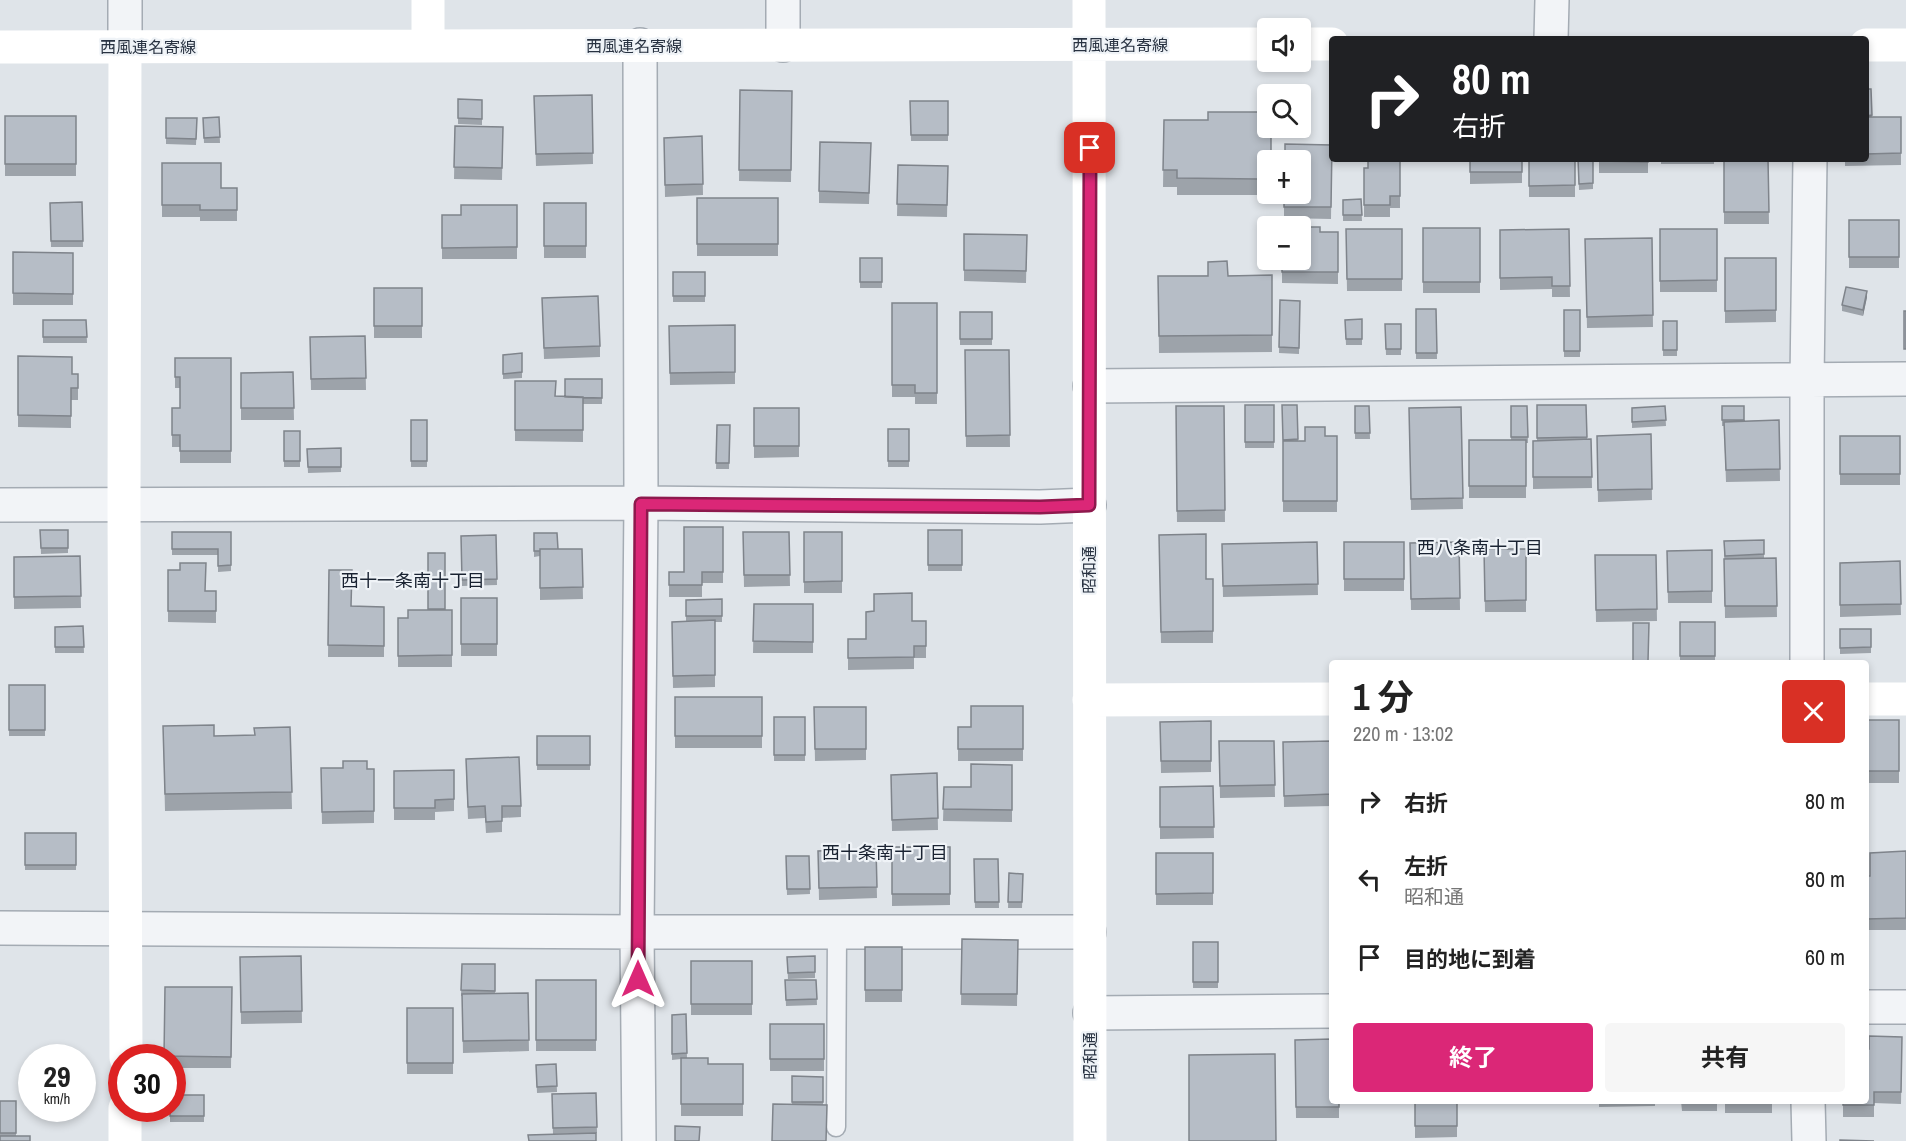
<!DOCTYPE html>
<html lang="ja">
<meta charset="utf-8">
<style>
:root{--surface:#fff;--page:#f6f6f6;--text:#222;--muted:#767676;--accent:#db2777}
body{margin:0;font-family:"Archivo Narrow","Noto Sans JP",sans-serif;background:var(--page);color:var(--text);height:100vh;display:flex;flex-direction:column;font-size:22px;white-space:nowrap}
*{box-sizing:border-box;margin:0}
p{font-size:20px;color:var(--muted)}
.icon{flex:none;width:33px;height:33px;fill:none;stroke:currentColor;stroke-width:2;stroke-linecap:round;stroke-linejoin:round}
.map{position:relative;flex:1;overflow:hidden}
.sheet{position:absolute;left:1329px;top:660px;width:540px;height:444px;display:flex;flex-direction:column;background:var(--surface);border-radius:6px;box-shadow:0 3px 9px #0003}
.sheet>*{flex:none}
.hud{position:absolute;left:1329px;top:36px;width:540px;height:126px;border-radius:6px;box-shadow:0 3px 9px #0003;background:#202124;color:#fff;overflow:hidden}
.buttons{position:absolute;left:1257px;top:18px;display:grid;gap:12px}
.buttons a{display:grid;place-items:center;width:54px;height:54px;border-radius:6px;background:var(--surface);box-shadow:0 3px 9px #0003;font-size:30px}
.speed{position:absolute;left:18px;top:1044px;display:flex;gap:12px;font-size:30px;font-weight:700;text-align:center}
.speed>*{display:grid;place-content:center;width:78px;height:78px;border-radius:50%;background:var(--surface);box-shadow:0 3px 9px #0003;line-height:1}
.speed small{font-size:15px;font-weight:400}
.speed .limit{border:9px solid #d22;background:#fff;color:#111}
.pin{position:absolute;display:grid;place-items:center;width:51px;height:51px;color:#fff;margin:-26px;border-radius:12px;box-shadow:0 3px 9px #0006}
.me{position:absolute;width:66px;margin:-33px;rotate:0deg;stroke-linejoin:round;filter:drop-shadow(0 0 4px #0008)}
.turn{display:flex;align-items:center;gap:21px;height:126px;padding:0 24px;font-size:27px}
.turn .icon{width:78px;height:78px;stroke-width:2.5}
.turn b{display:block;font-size:42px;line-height:51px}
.round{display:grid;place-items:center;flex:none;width:63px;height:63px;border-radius:6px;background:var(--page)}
.overview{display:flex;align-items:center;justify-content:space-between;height:102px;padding:0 24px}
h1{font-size:36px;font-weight:700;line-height:45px}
.primary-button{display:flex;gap:12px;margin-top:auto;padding:12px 24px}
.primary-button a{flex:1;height:69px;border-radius:6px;background:var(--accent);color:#fff;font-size:24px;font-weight:700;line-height:69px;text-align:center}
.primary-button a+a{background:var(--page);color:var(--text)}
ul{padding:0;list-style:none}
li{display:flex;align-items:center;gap:18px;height:78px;padding:0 24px}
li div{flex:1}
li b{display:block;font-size:22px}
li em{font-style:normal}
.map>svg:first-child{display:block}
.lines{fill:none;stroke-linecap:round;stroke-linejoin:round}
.lane-casing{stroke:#a4abb3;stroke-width:21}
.street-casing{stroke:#a4abb3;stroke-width:36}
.lane{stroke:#f2f4f7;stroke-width:18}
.street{stroke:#f2f4f7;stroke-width:33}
.secondary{stroke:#fff;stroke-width:33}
.wall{fill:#9da3aa}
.shaded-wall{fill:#7f848b}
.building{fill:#b6bdc6;stroke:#7f848b;stroke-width:1.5}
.route-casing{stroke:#8e194d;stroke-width:15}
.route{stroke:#db2777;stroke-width:10}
.labels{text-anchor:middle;stroke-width:4.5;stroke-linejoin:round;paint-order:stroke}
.street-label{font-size:16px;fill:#283241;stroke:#eff3f7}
.neighbourhood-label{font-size:18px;fill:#1a2332;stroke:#eff3f7}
</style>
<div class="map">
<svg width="1906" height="1141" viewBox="0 0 1906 1141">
<rect width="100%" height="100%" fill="#dfe4e9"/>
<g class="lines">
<defs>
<path id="lane" d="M836 1127 837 932"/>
<path id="street" d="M125 0V47
M783 0V45
M1551 39 1552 0
M1090 386 1906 379
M0 505 641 503 1040 507 1089 505
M1807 663V379L1810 159
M0 928 637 932H1089
M1866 1007H1906
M1090 1013 1332 1011
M1808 1101 1809 1141
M639 1141 637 932 641 503 640 45"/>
</defs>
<use href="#lane" class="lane-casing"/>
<use href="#street" class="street-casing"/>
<use href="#lane" class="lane"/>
<use href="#street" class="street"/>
<path class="secondary" d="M428 0V46
M1089 0 1090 1141
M1300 44H1332
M1866 45H1906
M0 47 1268 44
M125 47 124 505 126 1058
M1866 699H1906
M1089 700 1332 699
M125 1141V1108"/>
</g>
<path class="wall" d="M1866 89H1871L1872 117H1901V165L1845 166V159H1866Z
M740 90 792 91 791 182 739 181Z
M592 95 593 164 536 166 534 96Z
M458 99 482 100V125L458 124Z
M910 101H948V141H911Z
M5 116H76V176H5Z
M219 117 220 143H204L203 118Z
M166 118H197L196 145 166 144Z
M1164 120 1268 160V186H1258V195H1177V187H1163Z
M455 126 503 127 502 180 454 179Z
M702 136 703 195 665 197 664 138Z
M871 143 869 204 819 203V191Z
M1332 145 1331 219 1284 218V194Z
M1400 159V208H1390V217H1364V168H1368Z
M1470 159H1522V183L1470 184Z
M1529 159H1575V197H1529Z
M1578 159H1593V189L1579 190Z
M1599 159H1648V173H1599Z
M1661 159H1714V164H1661Z
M1724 159H1768L1769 224H1724Z
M162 163 221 188H237V221H200V217H162Z
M898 165 948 166 947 217 897 216Z
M697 198H778V256H697Z
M1361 199 1362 221H1343V200Z
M82 202 83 247H51L50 203Z
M544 203H586V258H544Z
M517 205V259H442V215H461Z
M1849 220H1899V268H1849Z
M1423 228H1480V293H1423Z
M1346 229H1402V291H1347Z
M1569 229 1570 297H1552V289L1500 290V230Z
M1660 229H1717V292H1660Z
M1338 232V284L1282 283V260Z
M964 234 1027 235 1026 283 964 281Z
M1652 238 1653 327 1587 328 1585 239Z
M13 252 73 253V305H13Z
M860 258H882V288H860Z
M1725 258H1776V322L1725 323Z
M673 272H705V302H673Z
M1272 275V352L1159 353 1158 276Z
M374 288H422V338H374Z
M1867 297 1863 316 1842 311V305Z
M542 298 600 346V357L544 359Z
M1280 300 1300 301 1299 354 1279 353Z
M892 303H937V404H915V397H892Z
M1416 309H1436L1437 359H1416Z
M1564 310H1580V357H1564Z
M960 312H992V345H960Z
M1362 319V345H1346L1345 320Z
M43 320H86L87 343H43Z
M1663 321H1677V356H1663Z
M1385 324H1401V355H1386Z
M735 325V384L670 385 669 326Z
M365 336 366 390H311L310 337Z
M965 350H1009L1010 447H966Z
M522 353V378L503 379V355Z
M18 356 72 374H78V400H71V428L18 427Z
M175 358H231V463H180V447H172V408H180V388H175Z
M293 372 294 420H241V373Z
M602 379V404H583V442L515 441V381L556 396 565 397Z
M1245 405H1274V448H1245Z
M1282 405H1297L1298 441H1305L1325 436H1337V512H1283V446Z
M1537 405H1586L1587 439H1591L1592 488 1533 489V441H1537Z
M1176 406H1224L1225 522H1177Z
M1355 406H1369L1370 439H1355Z
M1511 406H1527L1528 443H1526V498H1469V440H1511Z
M1665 406 1666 426 1632 428V408Z
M1722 406H1744V421L1779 420 1780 481 1726 482 1724 426H1722Z
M1461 407 1463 509 1411 510 1409 408Z
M754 408H799V457L754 458Z
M411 420H427V467H411Z
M717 425H730L729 469H716Z
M888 429H909V467H888Z
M284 431H300V467H284Z
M1651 434 1652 500 1598 502 1597 436Z
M1840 436H1900V485H1840Z
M341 448V472L308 473 307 449Z
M723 527V583H702V597H669V572H684Z
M40 530H68V553L41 554Z
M928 530H962V571H928Z
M172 532H231V571L218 572V555H172Z
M743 532H789L790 586 744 587Z
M804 532H842V593H804Z
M534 533 558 549H582L583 599 540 600V556L534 557Z
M496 535 497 585 462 586 461 536Z
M1159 535 1206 579H1213V643H1161Z
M1764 540V558H1776L1777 617 1725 618 1724 541Z
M1317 542 1318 595 1223 597 1222 544Z
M1344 542H1404V591H1344Z
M1459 542 1460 610H1411L1410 543Z
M1484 549H1526V612H1485Z
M1712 550V603H1668L1667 551Z
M428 553 445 610H452V667H398V618H408L428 610Z
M1595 555H1656L1657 621 1596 622Z
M80 556 81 608 14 609V557Z
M1900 561 1901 615 1840 617V563Z
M168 570 205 591H216V623L168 622Z
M329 570 352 606 384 607V657H328Z
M461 598H497V656H461Z
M722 599V622H715V687L673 688 672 622 686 621V600Z
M754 604H813V653H753Z
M912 621H926V658H914V669L848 670V639H866Z
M1680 622H1715V662H1680Z
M1633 623H1649L1648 663H1633Z
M83 626 84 653H55V627Z
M1840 629H1871V653L1840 654Z
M9 685H45V736H9Z
M675 697H762V748H675Z
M1023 706V761H958V727H971Z
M814 707H866V760L815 761Z
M774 717H805V761H774Z
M1866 720H1899V783H1866Z
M1211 721V772L1161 773 1160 722Z
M163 726 214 736 254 735 290 727 292 809 165 811Z
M537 736H590V770H537Z
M1219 741H1274L1275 797 1220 798Z
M1332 741V806L1284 807 1283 742Z
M1012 765V822L943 821 944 787H971Z
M321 768 374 769V823L322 824Z
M454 770V811L435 812V820H394V771Z
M466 771 521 806V817L502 818V832L486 833 485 818 468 819Z
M937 773 938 830 892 831 891 775Z
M1213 786 1214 838 1160 839V787Z
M25 833H76V870H25Z
M892 847H950V905L892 906Z
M876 849 877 898 819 900 818 851Z
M1906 851V930H1866V876H1870Z
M1156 853H1213V905H1156Z
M786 856H809L810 894 787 895Z
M974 859H998L999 908H975Z
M1009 873 1023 874 1022 908H1008Z
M962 939 1018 940 1017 1006 961 1005Z
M1193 942H1218V988H1193Z
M865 947H902V1002H865Z
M301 956 302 1023 241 1024 240 957Z
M815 956V978L788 979 787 957Z
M691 961H752V1015H691Z
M462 964H495V994L528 993 529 1051 463 1053 462 996H461Z
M536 980H596V1051H536Z
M785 980H816L817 1005 786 1006Z
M165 987H232L231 1068H172V1058H164Z
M407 1008H453V1074H407Z
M686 1014 687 1058 708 1064H743V1116H681V1059L672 1060V1015Z
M770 1024H824V1071H770Z
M1902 1037 1901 1104 1874 1103V1117H1843V1101L1869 1049Z
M1295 1040 1339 1101V1118H1296Z
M556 1064 557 1092 537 1093 536 1065Z
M792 1076 823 1077V1105L792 1104Z
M596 1093 597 1133 553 1134 552 1094Z
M204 1095V1122H170V1108Z
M0 1101H16V1136L0 1141Z
M1415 1101H1457V1137L1415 1138Z
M1480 1101H1526V1103L1480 1104Z
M1599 1101H1655V1106L1599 1107Z
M1681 1101H1717V1111H1682Z
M1725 1101H1772V1113H1725Z"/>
<path class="shaded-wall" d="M1867 291V297L1863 316V310Z"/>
<path class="building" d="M1866 89H1871L1872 115 1866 116Z
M740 90 792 91 791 170H739Z
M592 95 593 153 536 154 534 96Z
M458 99 482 100V119L458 118Z
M910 101H948V135H911Z
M1208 112H1268V128H1271V160H1268V169H1258V179L1177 178V170H1163L1164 120H1208Z
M5 116H76V164H5Z
M219 117 220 137 204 138 203 118Z
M1866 117H1901V153L1866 154Z
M166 118H197L196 139 166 138Z
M455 126 503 127 502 168 454 167Z
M702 136 703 184 665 185 664 138Z
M820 142 871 143 869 193 819 191Z
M1285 144 1332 145 1331 207H1284V194H1300V160H1285Z
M1368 159H1400V196H1390V205H1364V168H1368Z
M1470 159H1522V172H1470Z
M1529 159H1575V185L1529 186Z
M1578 159H1593V183L1579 184Z
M1599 159H1648V162L1599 161Z
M1724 159H1768L1769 212H1724Z
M162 163H221V188H237V210H200V205H162Z
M898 165 948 166 947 205 897 204Z
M697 198H778V244H697Z
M1361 199 1362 215H1343V200Z
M82 202 83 241H51L50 203Z
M544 203H586V246H544Z
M461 205H517V247L442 248V215H461Z
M1849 220H1899V257H1849Z
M1300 227H1320V232H1338V272H1282V260H1300Z
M1423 228H1480V282H1423Z
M1346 229H1402V279H1347Z
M1569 229 1570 286H1552V277L1500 278V230Z
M1660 229H1717V280L1660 281Z
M964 234 1027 235 1026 271 964 270Z
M1652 238 1653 315 1587 317 1585 239Z
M13 252 73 253V294L13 293Z
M860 258H882V282H860Z
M1725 258H1776V310L1725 311Z
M1227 261 1228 276 1272 275V335L1159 336 1158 276H1208V262Z
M673 272H705V296H673Z
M1846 287 1867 291 1863 310 1842 305Z
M374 288H422V326H374Z
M598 296 600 346 544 348 542 298Z
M1280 300 1300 301 1299 348 1279 347Z
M892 303H937V393H915V385H892Z
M1416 309H1436L1437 353H1416Z
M1564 310H1580V351H1564Z
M1904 311H1906V349H1904Z
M960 312H992V339H960Z
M1362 319V339H1346L1345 320Z
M43 320H86L87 337H43Z
M1663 321H1677V350H1663Z
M1385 324H1401V349H1386Z
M735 325V372L670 373 669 326Z
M365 336 366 378 311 379 310 337Z
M965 350H1009L1010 435 966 436Z
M522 353V372L503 374V355Z
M18 356 72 357V374H78V388H71V416L18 415Z
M175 358H231V451H180V435H172V408H180V377H175Z
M293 372 294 408H241V373Z
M565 379H602V398L565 397Z
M515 381H556L555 396 583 397V430H515Z
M1245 405H1274V442H1245Z
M1282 405H1297L1298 439 1283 440Z
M1537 405H1586L1587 437 1537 438Z
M1176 406H1224L1225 510 1177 511Z
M1355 406H1369L1370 433H1355Z
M1511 406H1527L1528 437H1511Z
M1665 406 1666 420 1632 422V408Z
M1722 406H1744V420H1722Z
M1461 407 1463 498 1411 499 1409 408Z
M754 408H799V446H754Z
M411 420H427V461H411Z
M1779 420 1780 469 1726 470 1724 422Z
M717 425H730L729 463H716Z
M1305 427H1325V436H1337V501H1283V441H1305Z
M888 429H909V461H888Z
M284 431H300V461H284Z
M1651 434 1652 489 1598 490 1597 436Z
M1840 436H1900V474H1840Z
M1591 439 1592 477H1533V441Z
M1469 440H1526V486H1469Z
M341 448V467H308L307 449Z
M684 527H723V572H702V585H669V572H684Z
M40 530H68V548H41Z
M928 530H962V565H928Z
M172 532H231V565L218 566V549H172Z
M743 532H789L790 575H744Z
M804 532H842V581L804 582Z
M534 533H557L558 549H540V551H534Z
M1206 534V579H1213V631L1161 632 1159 535Z
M496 535 497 579 462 580 461 536Z
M1764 540V554L1725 556 1724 541Z
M1317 542 1318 584 1223 586 1222 544Z
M1344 542H1404V579H1344Z
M1459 542 1460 598 1411 599 1410 543Z
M540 549H582L583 587 540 588Z
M1484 549H1526V600L1485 601Z
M1712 550V591L1668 592 1667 551Z
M428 553H445V609H428Z
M1595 555H1656L1657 609 1596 610Z
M80 556 81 596 14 597V557Z
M1776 558 1777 606H1725L1724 559Z
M1900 561 1901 604 1840 605V563Z
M180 563H206L205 591H216V611H168V570H180Z
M329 570H352L351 606 384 607V646L328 645Z
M912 593V621H926V646H914V657L848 658V639H866V612L874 611V594Z
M461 598H497V644H461Z
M722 599V616H686V600Z
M754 604H813V642L753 641Z
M408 610H452V655L398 656V618H408Z
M715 620V675L673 676 672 622Z
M1680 622H1715V656H1680Z
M1633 623H1649L1648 661H1633Z
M83 626 84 647H55V627Z
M1840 629H1871V647L1840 648Z
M9 685H45V730H9Z
M675 697H762V736H675Z
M971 706H1023V749H958V727H971Z
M814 707H866V749H815Z
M774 717H805V755H774Z
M1866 720H1899V771H1866Z
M1211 721V761H1161L1160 722Z
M214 725V736L255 735 254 728 290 727 292 792 165 794 163 726Z
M537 736H590V765H537Z
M1219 741H1274L1275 785 1220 786Z
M1332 741V794L1284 796 1283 742Z
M519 757 521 806H502V821L486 822 485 806 468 807 466 759Z
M343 761H367V769H374V811L322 812 321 768H343Z
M971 764 1012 765V810L943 809 944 787H971Z
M454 770V799L435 800V808H394V771Z
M937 773 938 818 892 820 891 775Z
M1213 786 1214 827H1160V787Z
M25 833H76V865H25Z
M892 847H950V894H892Z
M876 849 877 887 819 888 818 851Z
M1906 851V918L1866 919V876H1870V853Z
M1156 853H1213V893L1156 894Z
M786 856H809L810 889H787Z
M974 859H998L999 902H975Z
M1009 873 1023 874 1022 902H1008Z
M962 939 1018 940 1017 994H961Z
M1193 942H1218V982H1193Z
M865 947H902V990H865Z
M301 956 302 1011 241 1012 240 957Z
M815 956V972L788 973 787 957Z
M691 961H752V1004H691Z
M462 964H495V991L461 990Z
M536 980H596V1040H536Z
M785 980H816L817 999 786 1000Z
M165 987H232L231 1057 164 1056Z
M528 993 529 1040 463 1041 462 994Z
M407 1008H453V1063H407Z
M686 1014 687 1053 672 1054V1015Z
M770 1024H824V1059H770Z
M1869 1036 1902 1037 1901 1092H1874V1105H1843V1101H1866V1049H1869Z
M1332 1039V1101H1339V1107H1296L1295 1040Z
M1275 1054 1276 1141H1189V1055Z
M681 1058H708V1064H743V1104H681Z
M556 1064 557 1086 537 1087 536 1065Z
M792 1076 823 1077V1102H792Z
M596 1093 597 1127 553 1128 552 1094Z
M172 1095H204V1116H170V1108H172Z
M0 1101H16V1133H0Z
M1415 1101H1457V1126H1415Z
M1725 1101H1772L1725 1102Z
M773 1104 827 1105 826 1141H772Z
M675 1126 700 1127 699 1141H675Z
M596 1133V1141H529L528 1135Z
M0 1136H30V1141H0Z
M1840 1140 1874 1141H1840Z"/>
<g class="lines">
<defs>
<path id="route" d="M638 979 641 504 1040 507 1089 505 1090 148"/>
</defs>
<use href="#route" class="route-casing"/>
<use href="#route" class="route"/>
</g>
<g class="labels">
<g class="street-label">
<text x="1120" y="51">西風連名寄線</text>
<text x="634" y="52">西風連名寄線</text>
<text x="148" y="53">西風連名寄線</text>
<text transform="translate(1089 570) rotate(-90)" y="6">昭和通</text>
<text transform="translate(1090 1056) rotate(-90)" y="6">昭和通</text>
</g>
<g class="neighbourhood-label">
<text x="1480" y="554">西八条南十丁目</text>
<text x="413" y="587">西十一条南十丁目</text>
<text x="885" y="859">西十条南十丁目</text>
</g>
</g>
</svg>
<div class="buttons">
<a><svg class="icon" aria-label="sound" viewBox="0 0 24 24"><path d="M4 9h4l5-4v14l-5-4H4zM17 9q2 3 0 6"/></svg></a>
<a><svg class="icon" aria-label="search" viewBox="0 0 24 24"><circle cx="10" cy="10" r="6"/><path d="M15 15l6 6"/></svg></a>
<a>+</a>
<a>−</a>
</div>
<div class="speed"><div>29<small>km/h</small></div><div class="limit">30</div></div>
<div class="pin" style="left:1090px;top:148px;background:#d93025"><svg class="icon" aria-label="arrive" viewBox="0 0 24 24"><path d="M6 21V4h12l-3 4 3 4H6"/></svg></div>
<svg class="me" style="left:638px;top:979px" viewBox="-20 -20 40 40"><path d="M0-17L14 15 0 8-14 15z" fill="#db2777" stroke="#fff" stroke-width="4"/></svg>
<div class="hud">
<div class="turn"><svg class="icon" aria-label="right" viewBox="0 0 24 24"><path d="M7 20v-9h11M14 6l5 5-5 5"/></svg><div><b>80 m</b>右折</div></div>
</div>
<section class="sheet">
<div class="overview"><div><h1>1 分</h1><p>220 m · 13:02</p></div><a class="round" style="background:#d93025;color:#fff"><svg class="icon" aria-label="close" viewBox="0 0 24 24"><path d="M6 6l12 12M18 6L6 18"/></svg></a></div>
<ul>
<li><svg class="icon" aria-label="right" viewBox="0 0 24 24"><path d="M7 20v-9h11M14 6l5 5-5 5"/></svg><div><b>右折</b></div><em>80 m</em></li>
<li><svg class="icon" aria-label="left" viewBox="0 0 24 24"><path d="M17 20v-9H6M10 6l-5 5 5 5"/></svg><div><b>左折</b><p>昭和通</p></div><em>80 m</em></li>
<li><svg class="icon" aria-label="arrive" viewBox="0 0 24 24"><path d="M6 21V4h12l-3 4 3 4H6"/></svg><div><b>目的地に到着</b></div><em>60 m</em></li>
</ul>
<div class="primary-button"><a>終了</a><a>共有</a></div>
</section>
</div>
